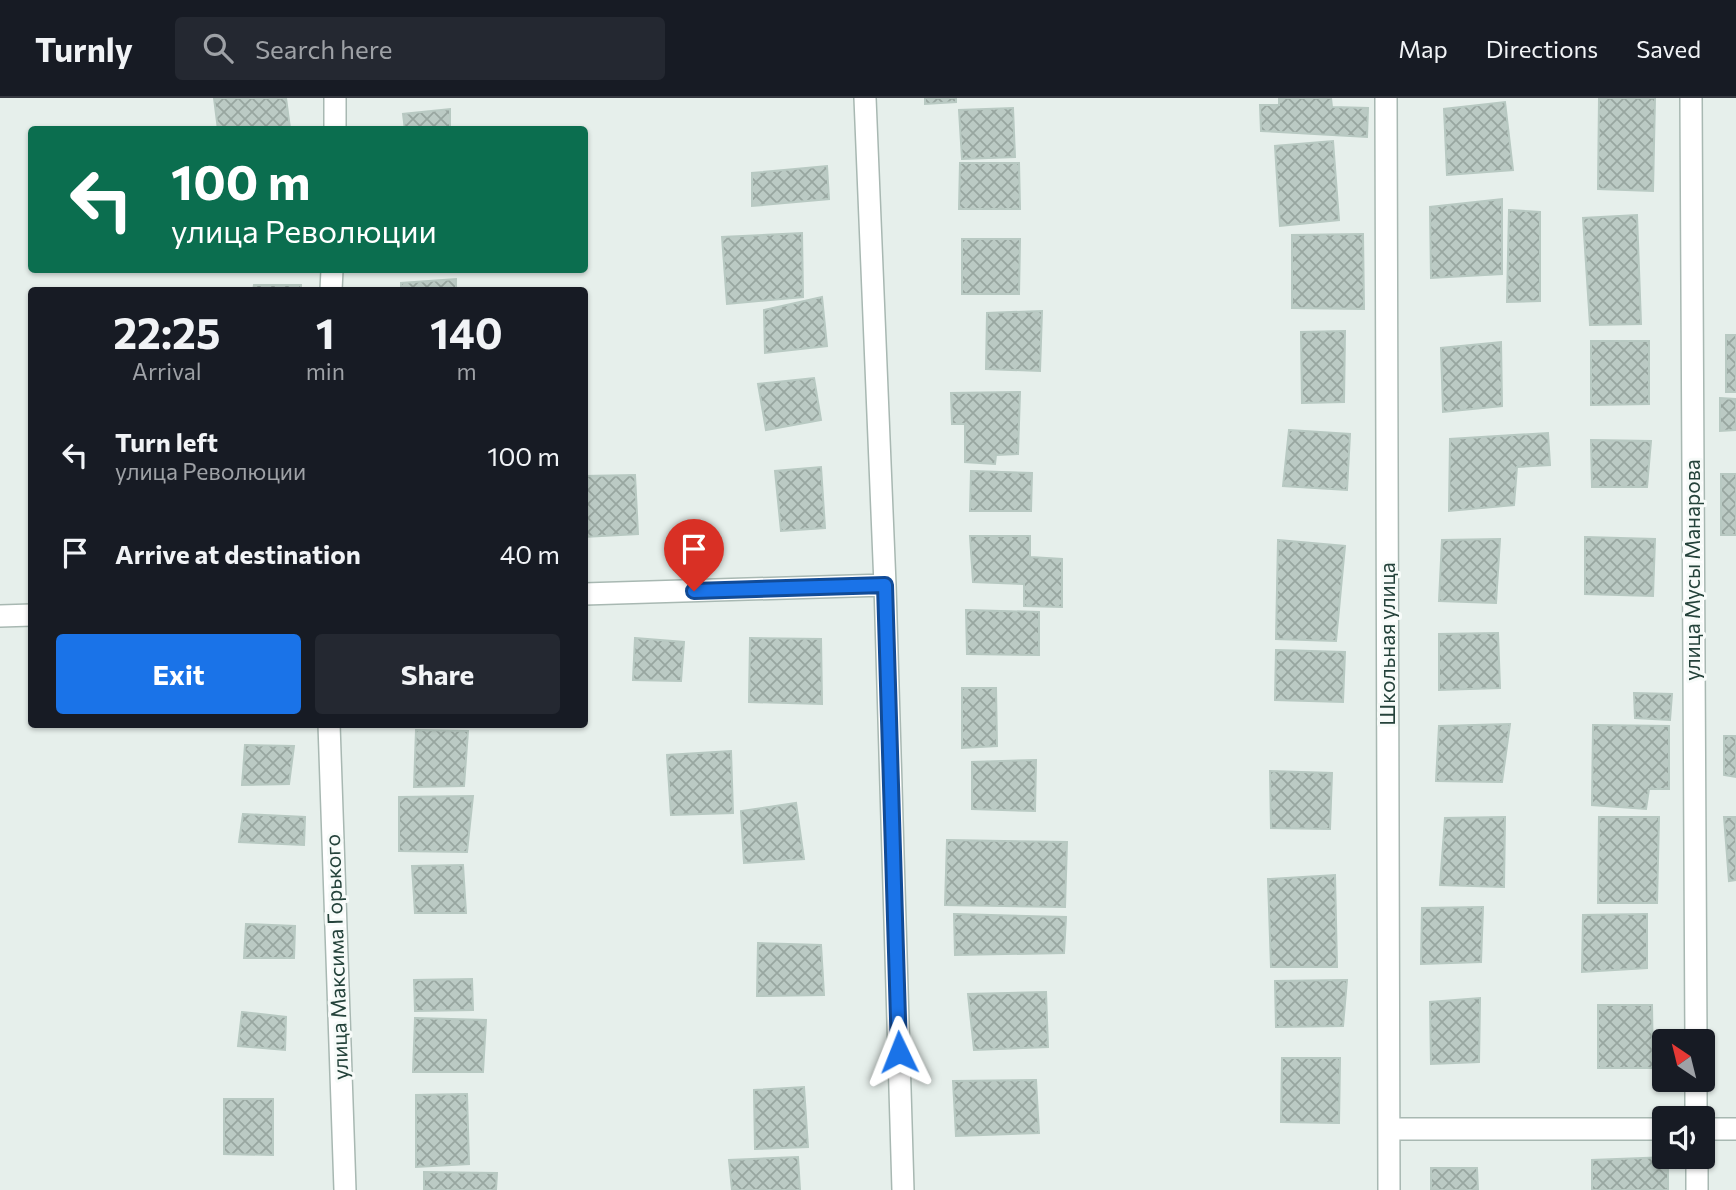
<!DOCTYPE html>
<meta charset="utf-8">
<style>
:root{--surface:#171b24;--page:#242831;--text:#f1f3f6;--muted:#9ea1a6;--line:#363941;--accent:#1a73e8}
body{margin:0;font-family:Commissioner,sans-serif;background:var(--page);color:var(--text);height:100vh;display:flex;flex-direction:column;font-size:26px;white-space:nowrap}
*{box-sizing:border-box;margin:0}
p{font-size:23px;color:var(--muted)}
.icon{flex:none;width:38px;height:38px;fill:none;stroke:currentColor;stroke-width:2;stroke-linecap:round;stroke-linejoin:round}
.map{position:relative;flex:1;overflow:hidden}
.side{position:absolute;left:28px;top:189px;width:560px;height:441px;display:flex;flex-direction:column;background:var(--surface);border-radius:7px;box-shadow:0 2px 5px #0004}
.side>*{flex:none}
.top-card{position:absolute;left:28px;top:28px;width:560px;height:147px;border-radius:7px;box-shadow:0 2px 5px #0004;background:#0b6e4f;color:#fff;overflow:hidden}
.needle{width:46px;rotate:325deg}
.controls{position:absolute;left:1652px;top:931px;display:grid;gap:14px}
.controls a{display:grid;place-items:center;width:63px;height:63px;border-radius:7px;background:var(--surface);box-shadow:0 2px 5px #0004;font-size:35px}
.pin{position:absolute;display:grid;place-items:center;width:60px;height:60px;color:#fff;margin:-72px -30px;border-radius:50% 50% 50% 0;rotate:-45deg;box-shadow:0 0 7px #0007}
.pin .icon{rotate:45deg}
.me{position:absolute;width:77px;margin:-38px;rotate:358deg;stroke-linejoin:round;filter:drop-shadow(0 0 5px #0008)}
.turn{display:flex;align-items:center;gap:24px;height:147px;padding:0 28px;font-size:32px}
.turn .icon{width:91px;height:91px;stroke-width:2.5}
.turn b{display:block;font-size:49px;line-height:60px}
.eta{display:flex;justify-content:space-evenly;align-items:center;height:119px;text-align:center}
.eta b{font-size:42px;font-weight:700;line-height:49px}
.primary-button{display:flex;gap:14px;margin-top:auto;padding:14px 28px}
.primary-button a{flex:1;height:80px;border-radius:7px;background:var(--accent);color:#fff;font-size:28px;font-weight:700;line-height:80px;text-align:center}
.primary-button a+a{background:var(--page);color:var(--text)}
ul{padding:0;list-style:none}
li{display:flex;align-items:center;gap:21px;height:98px;padding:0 28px}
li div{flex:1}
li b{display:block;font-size:26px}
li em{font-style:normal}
header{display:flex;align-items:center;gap:42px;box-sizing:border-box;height:98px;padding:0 35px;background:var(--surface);border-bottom:2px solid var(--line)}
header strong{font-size:33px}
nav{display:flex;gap:38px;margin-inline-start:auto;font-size:24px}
.search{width:490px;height:63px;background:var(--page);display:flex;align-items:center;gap:18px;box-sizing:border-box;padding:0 24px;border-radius:7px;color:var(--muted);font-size:26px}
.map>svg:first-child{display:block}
.building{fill:url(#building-cross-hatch);stroke:#b8c9c2;stroke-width:2}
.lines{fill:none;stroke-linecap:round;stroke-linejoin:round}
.minor-casing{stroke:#a8b8b2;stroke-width:24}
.minor{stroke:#fff;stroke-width:21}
.route-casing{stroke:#114b97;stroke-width:18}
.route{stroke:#1a73e8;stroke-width:12}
.labels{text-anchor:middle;stroke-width:6;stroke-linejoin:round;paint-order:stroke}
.street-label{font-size:21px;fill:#24423a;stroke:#f7fbf9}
</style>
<header>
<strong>Turnly</strong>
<div class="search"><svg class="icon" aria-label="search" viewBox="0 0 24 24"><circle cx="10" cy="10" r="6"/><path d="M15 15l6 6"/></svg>Search here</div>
<nav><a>Map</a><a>Directions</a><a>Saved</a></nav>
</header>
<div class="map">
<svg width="1736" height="1092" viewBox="0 0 1736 1092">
<defs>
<pattern id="building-cross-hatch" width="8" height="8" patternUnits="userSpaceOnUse" patternTransform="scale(1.75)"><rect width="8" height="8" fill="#bbcac4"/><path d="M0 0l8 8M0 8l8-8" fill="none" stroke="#98a6a0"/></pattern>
</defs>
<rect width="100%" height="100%" fill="#e6efeb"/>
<path class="building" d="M214 0H286L290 30 218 32Z
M925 0H956V4L925 6Z
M1279 0H1331L1332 9 1368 10 1367 39 1261 33 1260 7H1279Z
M1599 0H1655L1653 93 1598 91Z
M1505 4 1513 72 1447 77 1444 11Z
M1013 10 1015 59 962 61 959 12Z
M450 11V32H405L403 16Z
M1333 43 1339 122 1280 128 1275 48Z
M960 65H1019L1020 111H959Z
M827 68 829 101 752 108V75Z
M1502 101V176L1431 180 1430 109Z
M1509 112 1540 114V203L1507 204Z
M1637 117 1641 226 1590 227 1583 120Z
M802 135 803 199 727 206 722 139Z
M1363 136 1364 211 1292 210V137Z
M962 141H1020L1019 196H962Z
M456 181V192H401V185Z
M254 187H301V192H253Z
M822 199 827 248 765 255 764 212Z
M1042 213 1040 273 986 271 987 215Z
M1345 233 1344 304 1302 305 1301 234Z
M1726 237H1736V294H1726Z
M1591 243H1649V306L1591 307Z
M1501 244 1502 308 1443 314 1441 250Z
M814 280 821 322 766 332 758 286Z
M1020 294 1018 356 996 357 995 366 965 364V326H952L951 295Z
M1720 300 1736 301V332L1720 333Z
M1289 332 1350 336 1347 392 1283 388Z
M1548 335 1550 367 1517 369 1514 407 1449 413 1450 341Z
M1591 342 1651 343 1647 389H1592Z
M821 369 825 430 781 433 775 373Z
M971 373 1032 375 1031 413H970Z
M1721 376H1736V437H1721Z
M635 377 638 436 584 439V378Z
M970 438H1030V459L1062 461V509L1024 508V486L973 484Z
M1585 439 1655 441 1653 498 1585 496Z
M1500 441 1496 505 1439 503 1442 442Z
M1278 442 1345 448 1336 543 1276 541Z
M966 512 1039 514V557L967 556Z
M1498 535 1500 590 1439 592V536Z
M635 540 684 544 681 583 633 582Z
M750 540 821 541 822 606 749 604Z
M1276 552 1345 554 1343 604 1275 602Z
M962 590H996L997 648 962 650Z
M1634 595 1672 596 1670 622 1635 620Z
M1510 626 1502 684 1436 683 1439 628Z
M1593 627 1669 628V691H1649L1646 711 1592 707Z
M416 632 468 633 464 688 414 689Z
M1724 638H1736V679L1724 677Z
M245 647 294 648 289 686 242 687Z
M731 653 733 715 671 717 667 657Z
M1036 662 1035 713 972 711V664Z
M1270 673 1332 675 1330 731 1271 730Z
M473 698 467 754 399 753V699Z
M796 705 804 761 744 765 741 713Z
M243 716 305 719 304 747 239 744Z
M1505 719 1504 789 1440 787 1445 720Z
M1599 719H1659L1657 805H1598Z
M1724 719H1736V782L1729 783Z
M947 742 1067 744 1065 809 945 807Z
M463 767 466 815H415L412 768Z
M1335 777 1337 869H1271L1268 781Z
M1483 809 1481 864 1421 866 1422 810Z
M954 816 1066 819 1064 855 955 857Z
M1647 816V870L1582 874 1583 817Z
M246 826 295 828 294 860H244Z
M758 845 821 847 824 897 757 898Z
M472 881 473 912 415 913 414 882Z
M1347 882 1343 928 1276 929 1275 883Z
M1046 894 1048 949 974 952 968 896Z
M1480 900 1479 964 1431 966 1430 904Z
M1598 907H1652L1653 970H1598Z
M242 914 286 919 285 952 238 948Z
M415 920 486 922 483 974H413Z
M1282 960H1340L1339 1025 1281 1024Z
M1036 982 1039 1035 956 1038 953 983Z
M804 989 808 1049 755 1051 754 992Z
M467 996 469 1066 416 1069V997Z
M224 1001H273V1057L224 1056Z
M798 1059 800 1092H732L729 1062Z
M1668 1059V1092H1592V1062Z
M1431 1070H1477L1478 1092H1431Z
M424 1074 497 1075 496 1092H424Z"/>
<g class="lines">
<defs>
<path id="minor" d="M865 0 885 487 903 1092
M1386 0 1389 1092
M1691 0 1696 943
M335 32V0
M331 192 332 172
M584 496 885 487
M0 518 32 517
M329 626 345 1092
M1696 982V1020
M1390 1031H1664
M1703 1031H1736
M1697 1059V1092"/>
</defs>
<use href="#minor" class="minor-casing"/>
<use href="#minor" class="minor"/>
</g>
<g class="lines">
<defs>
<path id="route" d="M694 493 885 487 899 954"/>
</defs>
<use href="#route" class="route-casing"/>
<use href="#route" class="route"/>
</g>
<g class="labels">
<g class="street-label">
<text transform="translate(1693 472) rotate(-90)" y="7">улица Мусы Манарова</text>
<text transform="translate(1388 546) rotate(-90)" y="7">Школьная улица</text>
<text transform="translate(337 859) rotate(-92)" y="7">улица Максима Горького</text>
</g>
</g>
</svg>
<div class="controls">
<a><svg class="needle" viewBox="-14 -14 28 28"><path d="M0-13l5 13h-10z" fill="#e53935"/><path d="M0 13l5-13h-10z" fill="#9ea1a6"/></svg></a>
<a><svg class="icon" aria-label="sound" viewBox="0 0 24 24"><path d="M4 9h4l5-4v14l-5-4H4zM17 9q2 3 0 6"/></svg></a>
</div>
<div class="pin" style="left:694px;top:493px;background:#d93025"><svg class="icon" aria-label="arrive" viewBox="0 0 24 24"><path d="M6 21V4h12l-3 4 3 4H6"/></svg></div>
<svg class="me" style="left:899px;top:954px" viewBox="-20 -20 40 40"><path d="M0-17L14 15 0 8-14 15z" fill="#1a73e8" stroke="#fff" stroke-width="4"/></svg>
<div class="top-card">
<div class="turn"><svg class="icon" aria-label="left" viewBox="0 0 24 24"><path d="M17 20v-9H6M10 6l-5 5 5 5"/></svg><div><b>100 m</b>улица Революции</div></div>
</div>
<section class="side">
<div class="eta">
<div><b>22:25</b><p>Arrival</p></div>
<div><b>1</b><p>min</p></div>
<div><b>140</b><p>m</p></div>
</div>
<ul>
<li><svg class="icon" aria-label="left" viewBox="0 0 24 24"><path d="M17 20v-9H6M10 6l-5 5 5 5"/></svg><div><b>Turn left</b><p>улица Революции</p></div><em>100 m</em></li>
<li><svg class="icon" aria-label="arrive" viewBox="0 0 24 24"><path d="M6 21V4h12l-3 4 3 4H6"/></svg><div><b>Arrive at destination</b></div><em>40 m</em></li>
</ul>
<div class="primary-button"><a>Exit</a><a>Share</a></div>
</section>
</div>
